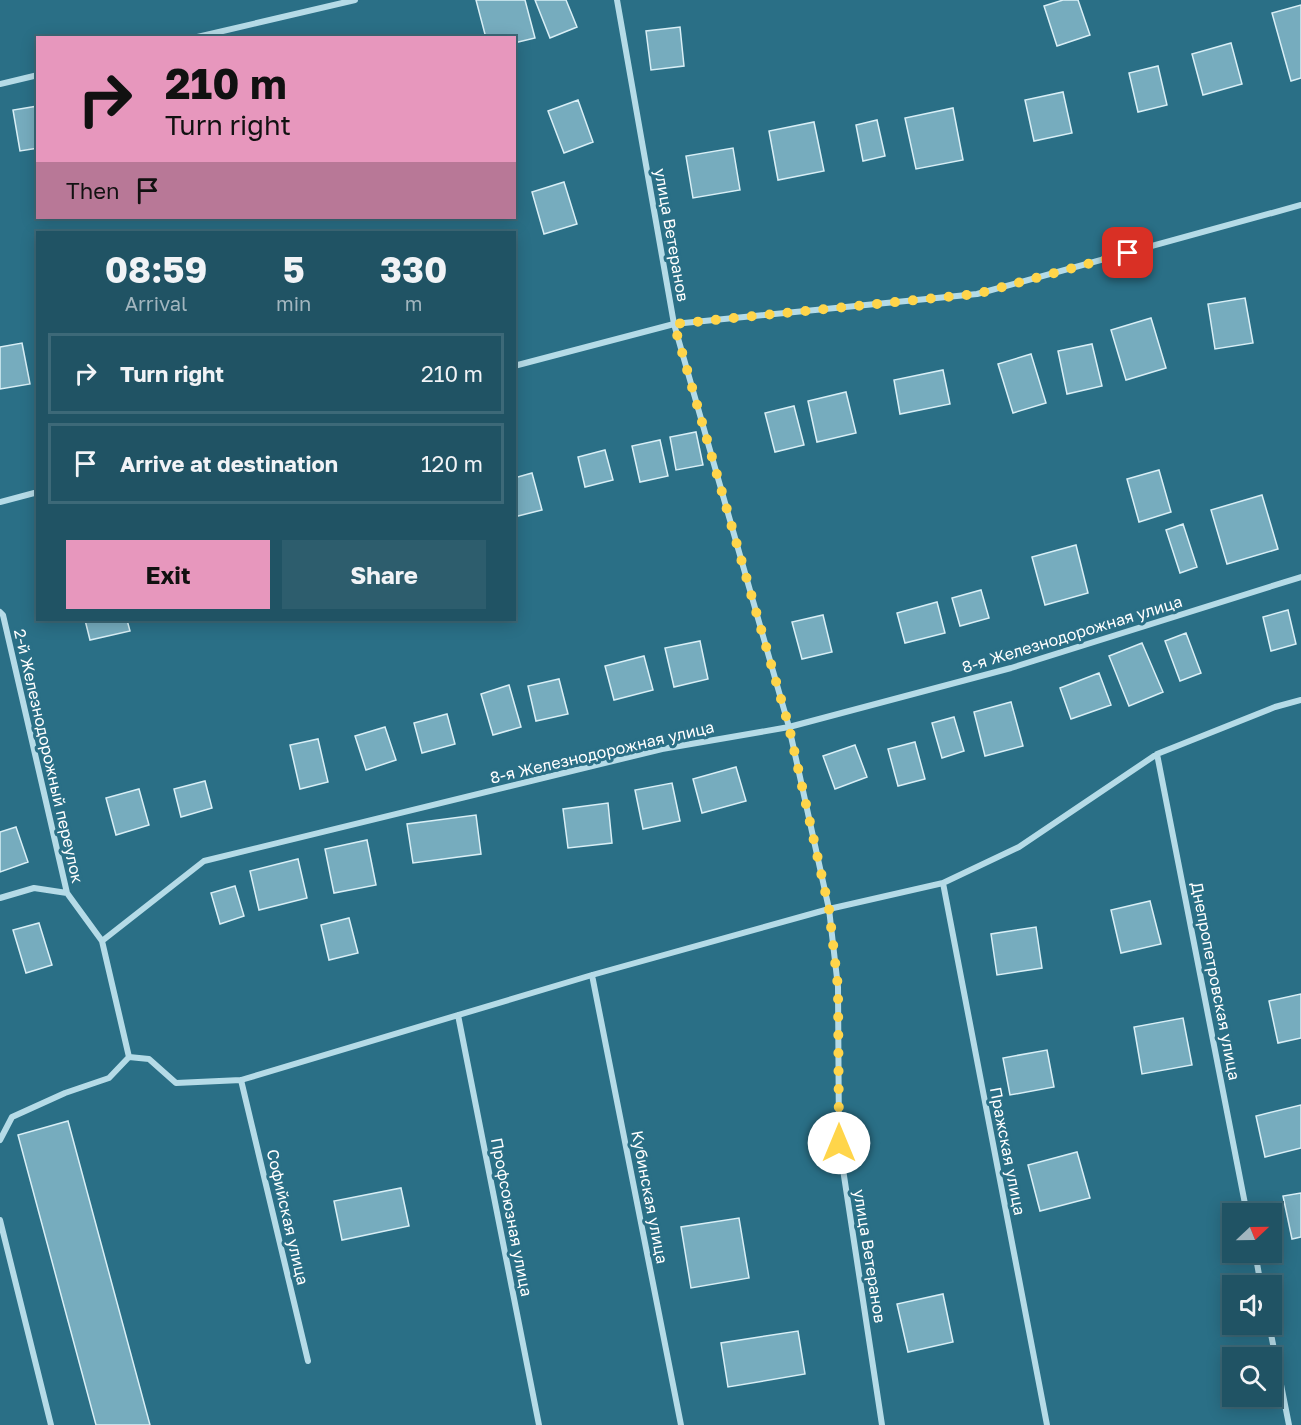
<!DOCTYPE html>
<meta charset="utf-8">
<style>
:root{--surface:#205364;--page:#2d5d6d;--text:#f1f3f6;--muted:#a2b6bf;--line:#3d6978;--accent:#e797bd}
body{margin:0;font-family:"Golos Text",sans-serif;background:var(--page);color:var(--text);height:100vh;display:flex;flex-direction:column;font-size:22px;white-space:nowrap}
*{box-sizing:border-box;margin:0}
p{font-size:20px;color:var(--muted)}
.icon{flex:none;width:33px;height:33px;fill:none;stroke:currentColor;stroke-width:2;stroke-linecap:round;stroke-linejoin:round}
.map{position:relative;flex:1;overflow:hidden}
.drawer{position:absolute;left:36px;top:231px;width:480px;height:390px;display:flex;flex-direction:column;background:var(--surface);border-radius:0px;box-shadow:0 3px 15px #0003,0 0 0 2px var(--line)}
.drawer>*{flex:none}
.guide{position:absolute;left:36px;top:36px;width:480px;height:183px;border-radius:0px;box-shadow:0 3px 15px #0003,0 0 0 2px var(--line);background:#e797bd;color:#111;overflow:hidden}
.needle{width:39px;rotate:68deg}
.fabs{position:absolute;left:1222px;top:1203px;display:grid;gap:12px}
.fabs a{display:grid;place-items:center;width:60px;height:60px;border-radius:0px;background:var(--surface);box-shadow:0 3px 15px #0003,0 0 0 2px var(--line);font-size:30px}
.pin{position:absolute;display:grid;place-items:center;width:51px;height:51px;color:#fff;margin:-26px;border-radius:12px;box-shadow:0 3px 9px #0006}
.me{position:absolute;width:66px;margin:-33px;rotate:0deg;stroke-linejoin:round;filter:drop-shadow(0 0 4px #0008)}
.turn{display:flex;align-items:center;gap:21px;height:126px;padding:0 30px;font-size:27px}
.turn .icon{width:78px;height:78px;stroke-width:2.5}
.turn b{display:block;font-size:42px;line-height:51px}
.then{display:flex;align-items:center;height:57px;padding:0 30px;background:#0003;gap:12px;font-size:22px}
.eta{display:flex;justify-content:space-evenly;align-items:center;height:102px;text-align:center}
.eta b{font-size:36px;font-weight:700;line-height:42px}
.action{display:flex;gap:12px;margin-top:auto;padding:12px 30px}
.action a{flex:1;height:69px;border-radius:0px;background:var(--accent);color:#111;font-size:24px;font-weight:700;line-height:69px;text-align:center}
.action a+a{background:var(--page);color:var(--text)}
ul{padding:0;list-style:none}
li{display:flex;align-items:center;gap:18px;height:81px;margin:0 12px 9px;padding:0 18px;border:3px solid var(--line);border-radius:0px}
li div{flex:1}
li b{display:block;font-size:22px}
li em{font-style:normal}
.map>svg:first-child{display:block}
.building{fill:#76acbe;stroke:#d9eff6;stroke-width:1.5}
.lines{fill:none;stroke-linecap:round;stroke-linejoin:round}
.minor{stroke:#b5dbe7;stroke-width:6}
.route{stroke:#ffd54a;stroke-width:10;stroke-dasharray:0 18}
.labels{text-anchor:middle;stroke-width:6;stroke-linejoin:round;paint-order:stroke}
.street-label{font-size:16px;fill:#fff;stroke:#2a6f86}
</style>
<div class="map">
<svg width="1301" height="1425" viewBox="0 0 1301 1425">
<rect width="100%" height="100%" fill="#2a6f86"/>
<path class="building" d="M476 0H525L535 38 514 43V38H486Z
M535 0H566L577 27 550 38Z
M1063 0H1078L1090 35 1057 46 1044 6Z
M1301 5V78L1291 81 1272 13Z
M680 27 684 66 651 70 646 31Z
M1231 43 1242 84 1203 95 1192 54Z
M1158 66 1167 105 1138 112 1129 73Z
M1063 92 1072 133 1034 141 1025 100Z
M578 100 593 142 564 153 548 111Z
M38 106V148L20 151 13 110Z
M953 108 963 160 916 169 905 118Z
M877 120 885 156 863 161 856 125Z
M814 122 824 171 778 180 769 131Z
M733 148 740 190 693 198 686 156Z
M564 182 577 224 544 234 532 192Z
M1245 298 1253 343 1215 349 1208 304Z
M1151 318 1166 368 1126 380 1111 330Z
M22 343 30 384 0 389V347Z
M1092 344 1102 386 1067 394 1058 351Z
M1031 354 1046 403 1013 413 998 364Z
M943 370 950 404 900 414 894 380Z
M846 392 856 433 817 442 808 401Z
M794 406 804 445 775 452 765 413Z
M696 432 703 465 676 470 670 437Z
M660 440 668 476 640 482 632 446Z
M605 450 613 480 585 487 578 457Z
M1159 470 1171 512 1139 522 1127 479Z
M532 473 542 510 514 517V478Z
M1262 495 1278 549 1227 564 1211 510Z
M1183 524 1197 567 1180 573 1166 530Z
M1076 545 1088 593 1045 605 1032 557Z
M981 590 989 618 960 626 952 598Z
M937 602 945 633 905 643 897 613Z
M1288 610 1296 644 1271 651 1263 617Z
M823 615 832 652 802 659 792 622Z
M85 620H127L130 631 90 640Z
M1186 633 1201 673 1180 681 1165 641Z
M700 641 708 679 674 687 665 648Z
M1142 643 1163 692 1129 706 1109 656Z
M644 656 653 690 614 700 605 666Z
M1099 673 1111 705 1071 719 1060 688Z
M559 679 568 714 536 721 528 686Z
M509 685 521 727 493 735 481 694Z
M1011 702 1023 746 985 756 974 712Z
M447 714 455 744 422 753 414 723Z
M954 717 964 751 942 758 932 723Z
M385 727 396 760 366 770 355 736Z
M318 739 328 782 300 789 290 745Z
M915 742 925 779 898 786 888 749Z
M855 745 867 777 835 789 823 756Z
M736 767 746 801 702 813 693 779Z
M205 781 212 808 181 817 174 789Z
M672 783 680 821 643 829 635 790Z
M139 789 149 825 116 835 106 798Z
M608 803 612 843 568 848 563 809Z
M476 815 481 854 413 863 407 824Z
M16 827 28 862 0 872V832Z
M367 840 376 885 334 893 325 849Z
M298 859 307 898 259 910 250 871Z
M235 886 244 916 220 924 211 893Z
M1150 901 1161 944 1121 953 1111 910Z
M349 918 358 953 329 960 321 925Z
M39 923 52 965 26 973 13 930Z
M1036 927 1042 968 997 975 991 934Z
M1301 994V1038L1278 1043 1269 1001Z
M1183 1018 1192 1065 1142 1074 1134 1027Z
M1047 1050 1054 1087 1010 1095 1003 1058Z
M1301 1105V1148L1265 1157 1256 1116Z
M68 1121 150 1425H96L18 1135Z
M1077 1152 1090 1198 1040 1211 1028 1165Z
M401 1188 409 1226 342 1240 334 1201Z
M1301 1193V1237L1292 1239 1283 1196Z
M739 1218 749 1278 691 1288 681 1227Z
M943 1294 953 1342 908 1352 897 1304Z
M798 1331 805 1374 728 1387 721 1343Z"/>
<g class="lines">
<path class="minor" d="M617 0 674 324 789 727 829 909 838 987 839 1143 882 1425
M193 38 355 0
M0 84 38 75
M514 366 674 324 977 294 1301 205
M0 502 38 492
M0 612 3 615 67 893 102 941 129 1057 109 1078 65 1093 12 1117 0 1140
M1157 754 1247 1214
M943 883 1047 1425
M0 898 34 888 67 893
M102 941 204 861 662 749 789 727 1011 668 1301 577
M592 975 681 1425
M458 1015 539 1425
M129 1057 149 1059 176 1083 241 1080 592 975 829 909 943 883 1019 847 1157 754 1275 707 1301 700
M241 1080 308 1361
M0 1220 51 1425
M1255 1252 1261 1286
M1269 1324 1289 1425"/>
</g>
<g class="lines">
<path class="route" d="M839 1143 838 987 829 909 789 727 674 324 977 294 1128 253"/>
</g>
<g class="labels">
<g class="street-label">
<text transform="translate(672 235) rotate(80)" y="6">улица Ветеранов</text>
<text transform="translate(1072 634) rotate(-17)" y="6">8-я Железнодорожная улица</text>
<text transform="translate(602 752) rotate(-13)" y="6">8-я Железнодорожная улица</text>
<text transform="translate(49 756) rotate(77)" y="6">2-й Железнодорожный переулок</text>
<text transform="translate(1216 981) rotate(79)" y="6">Днепропетровская улица</text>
<text transform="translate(1008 1151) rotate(79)" y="6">Пражская улица</text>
<text transform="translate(650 1197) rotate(79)" y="6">Кубинская улица</text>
<text transform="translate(288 1217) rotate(77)" y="6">Софийская улица</text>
<text transform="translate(512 1217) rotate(79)" y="6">Профсоюзная улица</text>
<text transform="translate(870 1256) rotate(81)" y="6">улица Ветеранов</text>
</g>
</g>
</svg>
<div class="fabs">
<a><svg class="needle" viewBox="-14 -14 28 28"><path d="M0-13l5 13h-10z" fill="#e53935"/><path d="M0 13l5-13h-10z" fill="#a2b6bf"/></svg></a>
<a><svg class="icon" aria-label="sound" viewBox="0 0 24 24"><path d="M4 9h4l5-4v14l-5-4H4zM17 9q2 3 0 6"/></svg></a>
<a><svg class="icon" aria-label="search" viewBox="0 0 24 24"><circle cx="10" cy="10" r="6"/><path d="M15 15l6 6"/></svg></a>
</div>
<div class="pin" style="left:1128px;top:253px;background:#d93025"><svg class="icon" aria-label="arrive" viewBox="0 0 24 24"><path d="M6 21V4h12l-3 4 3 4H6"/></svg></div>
<svg class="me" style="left:839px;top:1143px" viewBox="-20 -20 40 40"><circle r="19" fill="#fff"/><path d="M0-13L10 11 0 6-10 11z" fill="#ffd54a"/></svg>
<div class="guide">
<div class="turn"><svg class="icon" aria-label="right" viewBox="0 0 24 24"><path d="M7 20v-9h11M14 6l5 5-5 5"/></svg><div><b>210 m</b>Turn right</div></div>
<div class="then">Then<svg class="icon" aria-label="arrive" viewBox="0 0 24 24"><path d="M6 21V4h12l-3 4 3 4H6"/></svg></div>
</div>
<section class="drawer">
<div class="eta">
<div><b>08:59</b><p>Arrival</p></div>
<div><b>5</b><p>min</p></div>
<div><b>330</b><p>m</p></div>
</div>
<ul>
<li><svg class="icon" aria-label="right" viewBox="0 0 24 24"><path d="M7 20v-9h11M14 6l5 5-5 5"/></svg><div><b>Turn right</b></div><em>210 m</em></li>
<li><svg class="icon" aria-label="arrive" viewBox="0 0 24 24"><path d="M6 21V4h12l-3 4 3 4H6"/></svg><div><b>Arrive at destination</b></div><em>120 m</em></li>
</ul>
<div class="action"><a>Exit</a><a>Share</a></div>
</section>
</div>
